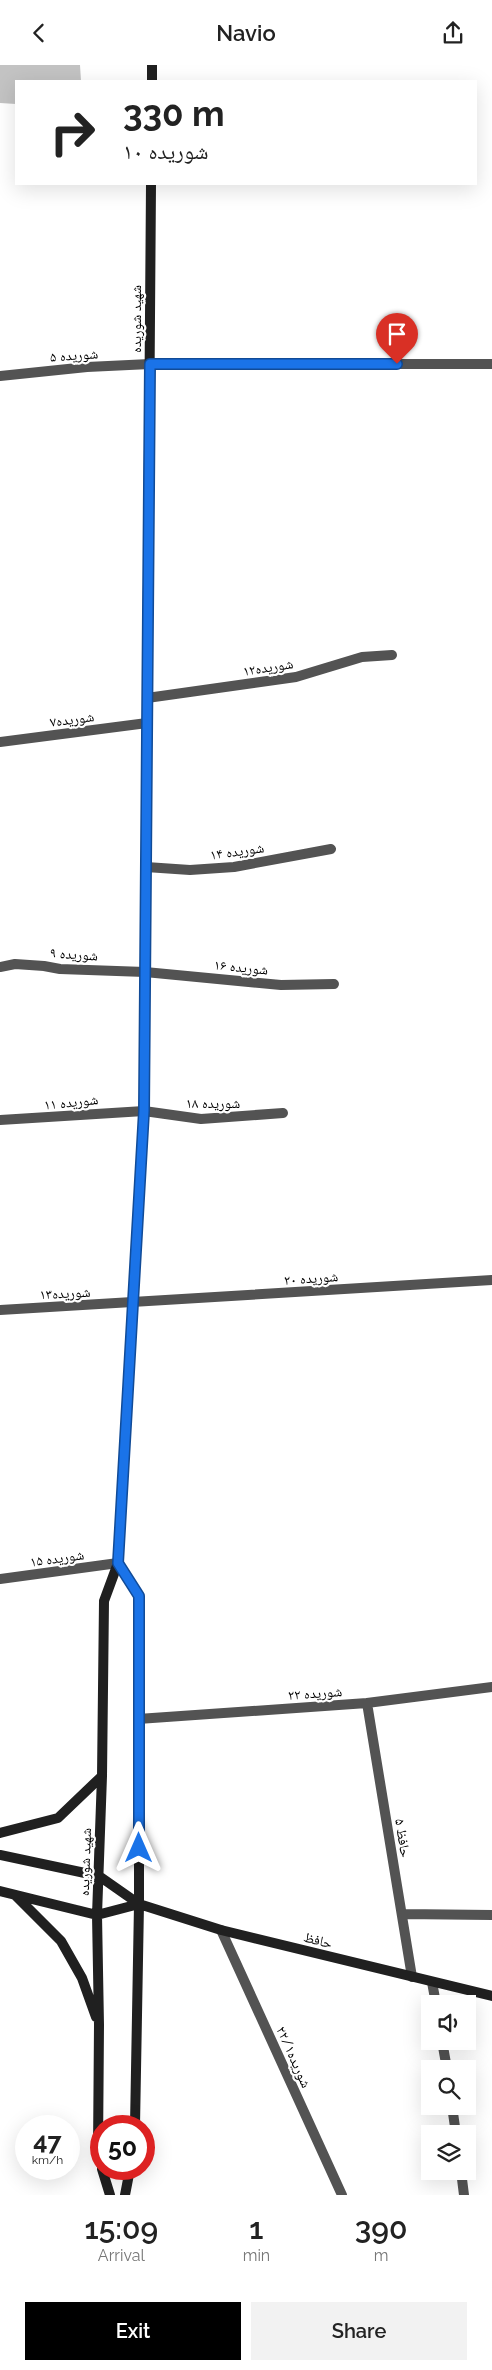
<!DOCTYPE html>
<meta charset="utf-8">
<style>
:root{--surface:#fff;--page:#f2f2f2;--text:#222;--muted:#767676;--accent:#000}
body{margin:0;font-family:Raleway,"Noto Naskh Arabic",sans-serif;background:var(--page);color:var(--text);height:100vh;display:flex;flex-direction:column;font-size:19px;white-space:nowrap}
*{box-sizing:border-box;margin:0}
p{font-size:16px;color:var(--muted)}
.icon{flex:none;width:28px;height:28px;fill:none;stroke:currentColor;stroke-width:2;stroke-linecap:round;stroke-linejoin:round}
.map{position:relative;height:2130px;overflow:hidden}
.side{display:flex;flex-direction:column;background:var(--surface);flex:1}
.side>*{flex:none}
.hud{position:absolute;left:15px;top:15px;width:462px;height:105px;border-radius:0px;box-shadow:0 5px 20px #0002;background:#fff;color:var(--text);overflow:hidden}
.controls{position:absolute;left:421px;top:1930px;display:grid;gap:10px}
.controls a{display:grid;place-items:center;width:55px;height:55px;border-radius:0px;background:var(--surface);box-shadow:0 5px 20px #0002;font-size:25px}
.speed{position:absolute;left:15px;top:2050px;display:flex;gap:10px;font-size:25px;font-weight:700;text-align:center}
.speed>*{display:grid;place-content:center;width:65px;height:65px;border-radius:50%;background:var(--surface);box-shadow:0 5px 20px #0002;line-height:1}
.speed small{font-size:12px;font-weight:400}
.speed .limit{border:8px solid #d22;background:#fff;color:#111}
.pin{position:absolute;display:grid;place-items:center;width:42px;height:42px;color:#fff;margin:-51px -21px;border-radius:50% 50% 50% 0;rotate:-45deg;box-shadow:0 0 5px #0007}
.pin .icon{rotate:45deg}
.me{position:absolute;width:55px;margin:-28px;rotate:0deg;stroke-linejoin:round;filter:drop-shadow(0 0 4px #0008)}
.turn{display:flex;align-items:center;gap:18px;height:105px;padding:0 25px;font-size:22px}
.turn .icon{width:65px;height:65px;stroke-width:2.5}
.turn b{display:block;font-size:35px;line-height:42px}
.eta{display:flex;justify-content:space-evenly;align-items:center;height:85px;text-align:center}
.eta b{font-size:30px;font-weight:600;line-height:35px}
.button{display:flex;gap:10px;margin-top:auto;padding:10px 25px}
.button a{flex:1;height:58px;border-radius:0px;background:var(--accent);color:#fff;font-size:20px;font-weight:600;line-height:58px;text-align:center}
.button a+a{background:var(--page);color:var(--text)}
header{display:flex;justify-content:space-between;align-items:center;height:65px;padding:0 25px;background:var(--surface);font-size:22px;font-weight:600}
.map>svg:first-child{display:block}
.building{fill:#c3c3c3}
.lines{fill:none;stroke-linecap:round;stroke-linejoin:round}
.lane{stroke:#535353;stroke-width:10}
.street{stroke:#535353;stroke-width:10}
.secondary{stroke:#202020;stroke-width:10}
.route-casing{stroke:#114b97;stroke-width:12}
.route{stroke:#1a73e8;stroke-width:9}
.labels{text-anchor:middle;stroke-width:4.5;stroke-linejoin:round;paint-order:stroke}
.street-label{font-size:14px;fill:#000;stroke:#fff}
</style>
<header><svg class="icon" aria-label="back" viewBox="0 0 24 24"><path d="M15 5l-7 7 7 7"/></svg>Navio<svg class="icon" aria-label="share" viewBox="0 0 24 24"><path d="M12 15V3M7 8l5-5 5 5M5 13v7h14v-7"/></svg></header>
<div class="map">
<svg width="492" height="2130" viewBox="0 0 492 2130">
<rect width="100%" height="100%" fill="#fff"/>
<path class="building" d="M0 0H80L81 16H16V39L0 38Z"/>
<g class="lines">
<path class="lane" d="M146 802 190 805 234 802 331 784
M0 902 15 899 44 901 60 904 145 907 281 920 334 919
M0 1055 144 1046 201 1054 283 1048"/>
<path class="street" d="M0 311 87 302 150 299H492
M147 633 296 612 362 592 392 590
M0 677 147 658
M0 1245 492 1215
M0 1514 118 1498
M367 1638 412 1912
M138 1654 367 1638 492 1622
M402 1849 492 1850
M221 1865 342 2130
M432 1917 436 1939
M442 1976 447 2004
M452 2041 456 2069
M461 2106 464 2130"/>
<path class="secondary" d="M152 16V0
M118 1498 139 1531V1839L135 2061
M0 1768 58 1753 102 1711
M0 1790 99 1811 139 1839 221 1865 492 1931
M0 1826 97 1850 139 1839
M15 1830 61 1876 82 1913 96 1952
M101 2099 98 2087 99 1960 97 1850 102 1711 104 1536 118 1498 144 1046 151 119
M102 2104 110 2130
M125 2130 130 2104"/>
</g>
<g class="lines">
<defs>
<path id="route" d="M139 1783V1531L118 1498 144 1046 150 299H397"/>
</defs>
<use href="#route" class="route-casing"/>
<use href="#route" class="route"/>
</g>
<g class="labels">
<g class="street-label">
<text transform="translate(136 254) rotate(-90)" y="5">شهید شوریده</text>
<text transform="translate(74 290) rotate(-4)" y="5">شوریده ۵</text>
<text transform="translate(268 602) rotate(-9)" y="5">شوریده۱۲</text>
<text transform="translate(72 654) rotate(-7)" y="5">شوریده۷</text>
<text transform="translate(237 786) rotate(-8)" y="5">شوریده ۱۴</text>
<text transform="translate(74 889) rotate(4)" y="5">شوریده ۹</text>
<text transform="translate(241 902) rotate(6)" y="5">شوریده ۱۶</text>
<text transform="translate(71 1037) rotate(-6)" y="5">شوریده ۱۱</text>
<text x="213" y="1043">شوریده ۱۸</text>
<text transform="translate(311 1213) rotate(-4)" y="5">شوریده ۲۰</text>
<text transform="translate(65 1228) rotate(-3)" y="5">شوریده۱۳</text>
<text transform="translate(57 1493) rotate(-8)" y="5">شوریده ۱۵</text>
<text transform="translate(315 1628) rotate(-4)" y="5">شوریده ۲۲</text>
<text transform="translate(403 1773) rotate(81)" y="5">حافظ ۵</text>
<text transform="translate(85 1797) rotate(-88)" y="5">شهید شوریده</text>
<text transform="translate(318 1875) rotate(14)" y="5">حافظ</text>
<text transform="translate(294 1992) rotate(66)" y="5">شوریده۲۲/۱</text>
</g>
</g>
</svg>
<div class="controls">
<a><svg class="icon" aria-label="sound" viewBox="0 0 24 24"><path d="M4 9h4l5-4v14l-5-4H4zM17 9q2 3 0 6"/></svg></a>
<a><svg class="icon" aria-label="search" viewBox="0 0 24 24"><circle cx="10" cy="10" r="6"/><path d="M15 15l6 6"/></svg></a>
<a><svg class="icon" aria-label="layers" viewBox="0 0 24 24"><path d="M12 4l9 5-9 5-9-5zM3 14l9 5 9-5"/></svg></a>
</div>
<div class="speed"><div>47<small>km/h</small></div><div class="limit">50</div></div>
<div class="pin" style="left:397px;top:299px;background:#d93025"><svg class="icon" aria-label="arrive" viewBox="0 0 24 24"><path d="M6 21V4h12l-3 4 3 4H6"/></svg></div>
<svg class="me" style="left:139px;top:1783px" viewBox="-20 -20 40 40"><path d="M0-17L14 15 0 8-14 15z" fill="#1a73e8" stroke="#fff" stroke-width="4"/></svg>
<div class="hud">
<div class="turn"><svg class="icon" aria-label="right" viewBox="0 0 24 24"><path d="M7 20v-9h11M14 6l5 5-5 5"/></svg><div><b>330 m</b>شوریده ۱۰</div></div>
</div>
</div>
<section class="side">
<div class="eta">
<div><b>15:09</b><p>Arrival</p></div>
<div><b>1</b><p>min</p></div>
<div><b>390</b><p>m</p></div>
</div>
<div class="button"><a>Exit</a><a>Share</a></div>
</section>
